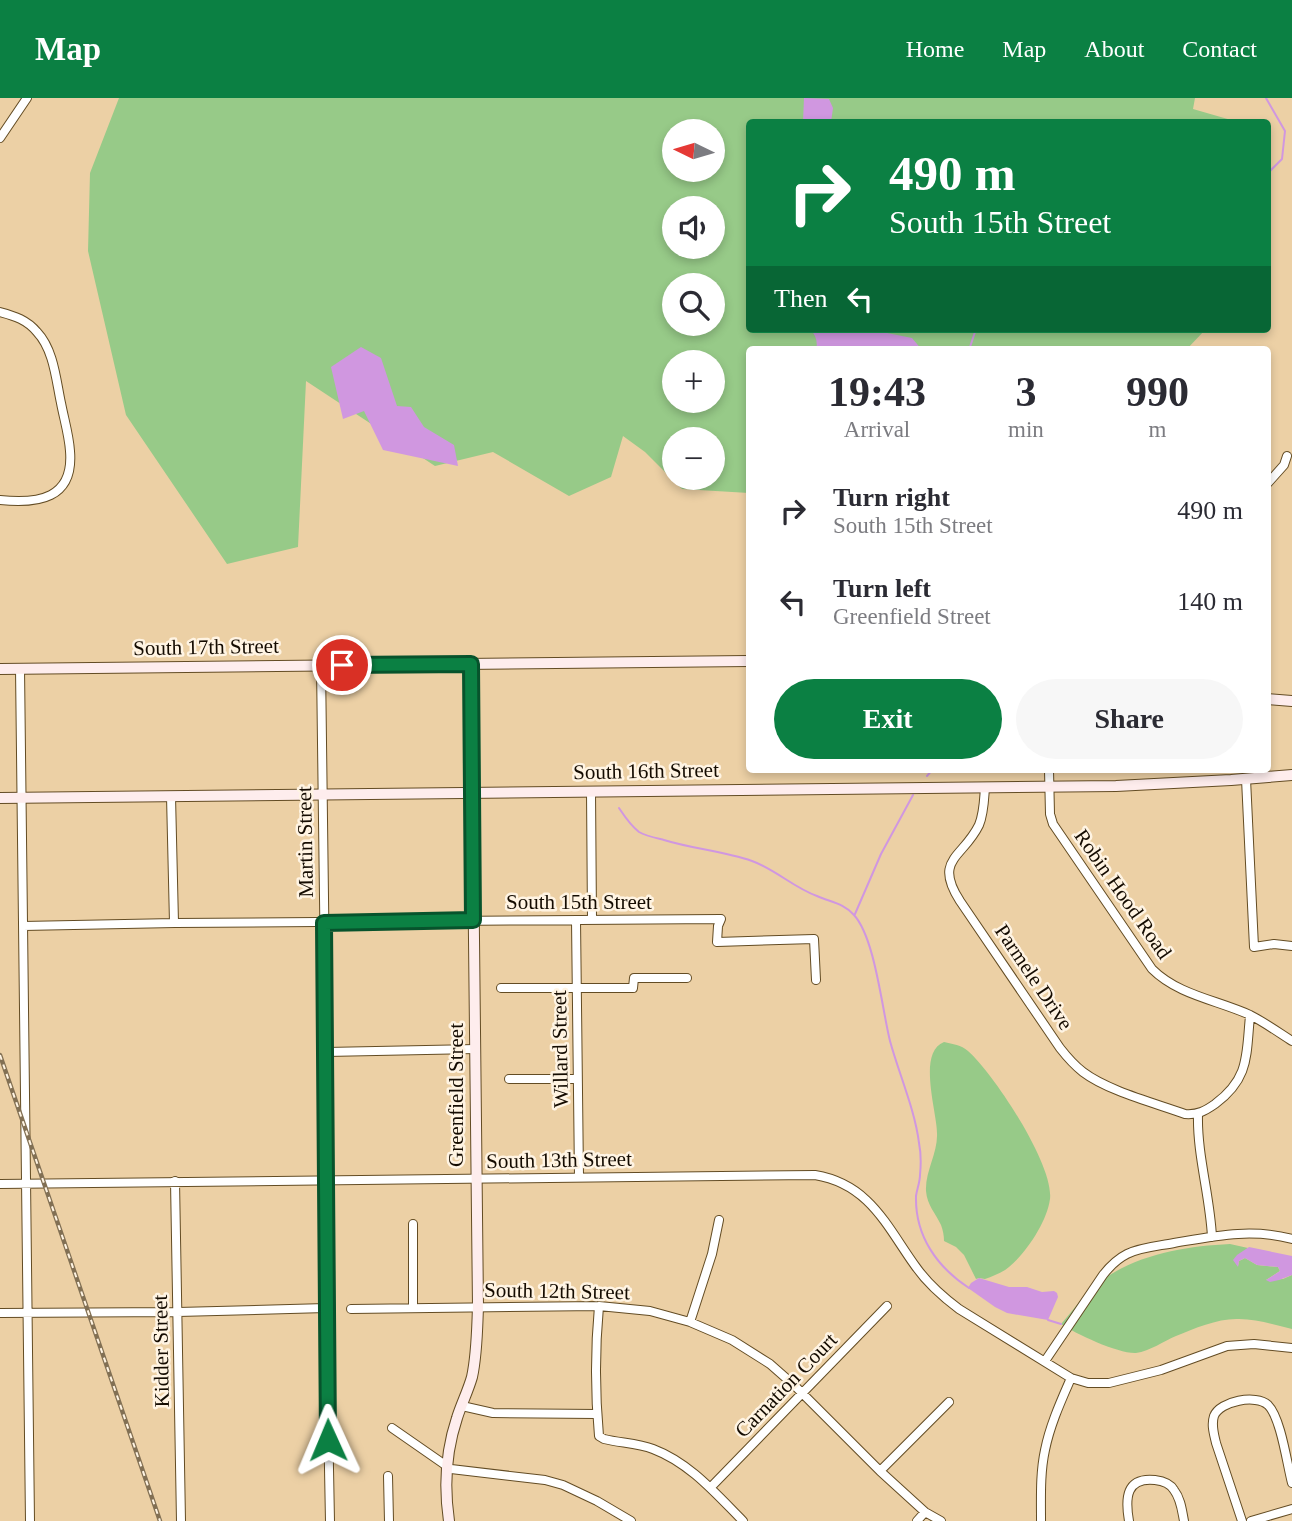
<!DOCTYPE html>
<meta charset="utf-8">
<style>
:root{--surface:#fff;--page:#f7f7f7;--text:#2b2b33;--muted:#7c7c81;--accent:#0b8043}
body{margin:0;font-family:Georgia,serif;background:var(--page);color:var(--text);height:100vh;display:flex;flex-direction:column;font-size:26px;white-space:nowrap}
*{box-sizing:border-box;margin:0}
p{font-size:23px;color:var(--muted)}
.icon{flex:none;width:38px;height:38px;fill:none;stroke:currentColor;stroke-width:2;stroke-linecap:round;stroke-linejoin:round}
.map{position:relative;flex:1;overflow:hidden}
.side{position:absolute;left:746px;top:248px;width:525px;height:427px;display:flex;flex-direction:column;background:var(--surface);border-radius:7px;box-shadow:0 4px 10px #0003}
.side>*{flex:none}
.hud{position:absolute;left:746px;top:21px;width:525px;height:214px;border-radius:7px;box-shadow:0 4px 10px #0003;background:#0b8043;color:#fff;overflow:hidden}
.needle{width:46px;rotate:275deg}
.controls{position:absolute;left:662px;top:21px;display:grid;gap:14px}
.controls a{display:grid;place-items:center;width:63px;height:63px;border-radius:50%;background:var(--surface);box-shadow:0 4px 10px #0003;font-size:35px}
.pin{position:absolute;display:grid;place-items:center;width:60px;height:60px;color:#fff;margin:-30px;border:4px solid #fff;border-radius:50%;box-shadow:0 2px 7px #0007}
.me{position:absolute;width:77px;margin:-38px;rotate:359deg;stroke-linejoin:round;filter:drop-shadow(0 0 5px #0008)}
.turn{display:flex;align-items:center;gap:24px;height:147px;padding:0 28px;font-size:32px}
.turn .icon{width:91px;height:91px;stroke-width:2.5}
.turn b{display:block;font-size:49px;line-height:60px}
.then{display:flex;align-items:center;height:66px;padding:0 28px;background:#0003;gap:14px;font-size:26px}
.eta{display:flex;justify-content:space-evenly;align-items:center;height:119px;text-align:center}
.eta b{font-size:42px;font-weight:600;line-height:49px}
.action{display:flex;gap:14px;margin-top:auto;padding:14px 28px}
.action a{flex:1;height:80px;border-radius:42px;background:var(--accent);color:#fff;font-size:28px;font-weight:600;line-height:80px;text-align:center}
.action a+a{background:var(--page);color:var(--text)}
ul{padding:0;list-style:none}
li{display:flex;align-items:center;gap:21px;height:91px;padding:0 28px}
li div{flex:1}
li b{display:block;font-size:26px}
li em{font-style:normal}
header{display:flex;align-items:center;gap:42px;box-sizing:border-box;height:98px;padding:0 35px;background:var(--accent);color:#fff}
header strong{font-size:33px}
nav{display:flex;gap:38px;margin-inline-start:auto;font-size:24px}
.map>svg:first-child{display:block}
.green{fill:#97ca88;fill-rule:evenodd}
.water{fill:#d097e0}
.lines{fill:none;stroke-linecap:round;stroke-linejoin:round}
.stream{stroke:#d097e0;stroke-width:2}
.minor-casing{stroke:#634c24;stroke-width:10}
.secondary-casing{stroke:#634c24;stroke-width:12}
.minor{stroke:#fff;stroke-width:8}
.secondary{stroke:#feeded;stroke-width:10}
.rail-casing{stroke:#827054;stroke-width:4.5}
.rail{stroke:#fff4e3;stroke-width:2;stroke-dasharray:5;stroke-linecap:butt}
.route-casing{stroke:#07532c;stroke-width:18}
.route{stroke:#0b8043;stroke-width:12}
.labels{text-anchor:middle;stroke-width:5;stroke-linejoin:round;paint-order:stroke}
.street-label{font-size:21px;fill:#140b00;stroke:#fff4e3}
</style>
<header>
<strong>Map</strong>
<nav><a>Home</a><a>Map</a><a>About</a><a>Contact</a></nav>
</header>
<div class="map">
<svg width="1292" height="1423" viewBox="0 0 1292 1423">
<rect width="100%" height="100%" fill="#ecd0a5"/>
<path class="green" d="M119 0H1195L1193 11 1238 24H749V231L1205 232 1186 252H939L928 250 927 252H749V395L682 391 645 354 623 338 611 379 569 398 493 354 435 368 306 283 298 449 227 466 126 317 88 153 90 75ZM674 33H712V72H674ZM674 110H712V149H674ZM674 187H712V226H674ZM674 264H712V303H674ZM674 341H712V380H674Z
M944 944C953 946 961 947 968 953 994 976 1054 1067 1050 1101 1047 1124 1026 1155 1009 1169 1002 1175 993 1178 985 1181L979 1180 976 1181 964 1157 956 1149 944 1143C944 1138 943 1132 941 1127 936 1116 927 1107 926 1093 925 1073 938 1055 937 1035 937 1014 917 954 944 944Z
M1230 1146 1248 1150 1234 1162 1238 1168 1239 1163 1245 1160 1257 1167 1278 1169 1280 1173 1266 1182 1283 1181 1292 1177V1231C1275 1227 1257 1221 1239 1221 1219 1220 1195 1230 1176 1238 1164 1243 1150 1253 1136 1255 1119 1256 1076 1236 1061 1226 1073 1213 1083 1197 1097 1186 1133 1157 1185 1148 1230 1146Z"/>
<path class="water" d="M804 0 829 1 833 10 831 24H803Z
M810 231H880L882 234 912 240 922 252H816C818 244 816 237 810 231Z
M361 249 381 260 397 308 411 309 424 329 454 347 458 368 383 352 364 313 343 321 331 269Z
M1249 1149 1292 1158V1177L1279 1182 1270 1184 1266 1182 1280 1173 1278 1169 1257 1167 1245 1160 1239 1163 1238 1169 1233 1162 1237 1157Z
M979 1180 1009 1189H1027L1042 1194 1054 1193 1057 1195 1058 1199 1048 1222 1007 1215 995 1209 968 1190 971 1185Z"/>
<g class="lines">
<path class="stream" d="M1266 0 1285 33 1282 61 1267 76
M969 252 976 231
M927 678 932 672
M619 710C625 719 630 727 639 734 646 738 656 740 664 742 693 751 723 753 752 763 775 771 794 790 817 798 830 804 844 805 854 817 875 840 882 911 890 943 899 976 915 1012 919 1045 921 1055 921 1067 920 1077 920 1084 917 1091 916 1098 915 1138 937 1169 969 1190
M855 816 881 756 913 697
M1048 1222 1061 1226"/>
<defs>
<path id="minor" d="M0 40 27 0
M0 214C15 218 27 222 37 234 54 252 56 282 61 305 64 321 69 337 70 353 74 401 38 406 0 402
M1267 386 1284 367 1287 358
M321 567 326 954V1210L330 1423
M20 570 30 1423
M1049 672 1050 716 1053 726 1152 871C1178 897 1217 902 1250 917 1264 924 1278 934 1292 943
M1246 681 1254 849 1274 846 1292 848
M985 689C984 702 984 715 979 727 963 760 933 761 960 803L1060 950C1067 959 1074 967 1083 974 1108 993 1155 1005 1185 1016 1198 1017 1205 1013 1215 1006 1250 980 1246 957 1250 918
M591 693 592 822
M171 698 174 825
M576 822 579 1079
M23 828 175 825 721 821 718 828 717 844 814 841 816 882
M501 890H633L634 880H687
M326 954 476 951
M509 981H577
M1198 1017C1197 1057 1210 1098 1212 1139
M175 1083 181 1423
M0 1086 815 1077C870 1086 887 1129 916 1169 928 1186 943 1199 959 1211L1071 1280 1088 1285H1109L1161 1272 1227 1248 1254 1246 1292 1250
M413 1126V1210
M599 1208C595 1251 595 1295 599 1338L604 1341C620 1345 638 1345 653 1351 690 1365 716 1396 743 1423
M351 1211 599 1208 650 1213 690 1224 732 1242 770 1266 795 1288 880 1373 925 1414 941 1423
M0 1215 178 1214 326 1210
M690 1224 712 1156 719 1122
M1045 1263 1103 1177C1110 1168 1117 1161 1127 1156 1141 1149 1159 1148 1174 1145 1215 1138 1251 1130 1292 1141
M462 1308 493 1315 597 1316
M392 1330 451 1371 545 1382 563 1387 597 1403 631 1423
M880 1373 949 1304
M388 1378 389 1423
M710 1390 887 1208
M917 1423 925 1414
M1041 1423C1041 1399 1040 1375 1045 1352 1050 1327 1061 1303 1071 1280
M1129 1423C1125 1400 1126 1379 1155 1382 1163 1383 1170 1385 1174 1392 1181 1401 1182 1413 1184 1423
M1242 1423 1216 1345C1214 1336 1211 1327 1214 1318 1220 1303 1256 1296 1268 1307 1281 1320 1287 1366 1292 1385
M1251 1423 1292 1411"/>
<path id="secondary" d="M0 571 749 563
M1267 601 1292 603
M0 700 1116 688 1231 682 1292 677
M449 1423C444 1389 446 1353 457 1320 461 1307 468 1293 472 1279 477 1256 477 1233 478 1209L471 566"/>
</defs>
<use href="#minor" class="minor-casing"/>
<use href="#secondary" class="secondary-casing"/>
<use href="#minor" class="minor"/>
<use href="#secondary" class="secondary"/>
<defs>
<path id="rail" d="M0 957 160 1423"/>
</defs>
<use href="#rail" class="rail-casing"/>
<use href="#rail" class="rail"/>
</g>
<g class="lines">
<defs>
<path id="route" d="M328 1342 324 825 473 822 471 566 342 567"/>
</defs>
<use href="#route" class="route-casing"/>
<use href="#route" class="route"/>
</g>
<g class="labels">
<g class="street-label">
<text transform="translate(206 549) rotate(-1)" y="7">South 17th Street</text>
<text transform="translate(646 673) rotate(-1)" y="7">South 16th Street</text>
<text transform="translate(305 744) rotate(-91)" y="7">Martin Street</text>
<text transform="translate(1123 796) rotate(55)" y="7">Robin Hood Road</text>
<text x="579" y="811">South 15th Street</text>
<text transform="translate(1034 879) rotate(56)" y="7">Parmele Drive</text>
<text transform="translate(560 951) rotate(-91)" y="7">Willard Street</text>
<text transform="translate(456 997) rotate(-90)" y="7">Greenfield Street</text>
<text transform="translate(559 1062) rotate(-1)" y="7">South 13th Street</text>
<text transform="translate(557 1193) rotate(1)" y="7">South 12th Street</text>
<text transform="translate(161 1253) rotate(-91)" y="7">Kidder Street</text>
<text transform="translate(786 1287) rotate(-46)" y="7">Carnation Court</text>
</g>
</g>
</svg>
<div class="controls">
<a><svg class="needle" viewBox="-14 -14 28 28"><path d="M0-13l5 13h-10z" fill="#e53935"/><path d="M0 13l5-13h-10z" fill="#7c7c81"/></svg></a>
<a><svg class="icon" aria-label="sound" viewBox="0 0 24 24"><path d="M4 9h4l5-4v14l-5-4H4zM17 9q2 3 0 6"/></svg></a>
<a><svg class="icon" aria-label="search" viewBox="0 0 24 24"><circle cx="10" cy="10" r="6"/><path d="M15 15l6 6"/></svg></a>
<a>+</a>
<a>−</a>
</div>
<div class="pin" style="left:342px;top:567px;background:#d93025"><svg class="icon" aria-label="arrive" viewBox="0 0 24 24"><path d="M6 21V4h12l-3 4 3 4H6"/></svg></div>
<svg class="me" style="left:328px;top:1342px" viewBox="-20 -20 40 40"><path d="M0-17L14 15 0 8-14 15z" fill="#0b8043" stroke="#fff" stroke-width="4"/></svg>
<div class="hud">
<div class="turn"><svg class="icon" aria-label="right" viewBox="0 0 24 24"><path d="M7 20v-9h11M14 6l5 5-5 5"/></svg><div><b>490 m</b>South 15th Street</div></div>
<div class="then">Then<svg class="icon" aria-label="left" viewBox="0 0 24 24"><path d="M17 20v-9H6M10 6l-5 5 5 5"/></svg></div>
</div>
<section class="side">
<div class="eta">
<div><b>19:43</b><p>Arrival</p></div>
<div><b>3</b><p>min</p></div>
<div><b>990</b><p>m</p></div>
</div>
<ul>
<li><svg class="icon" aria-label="right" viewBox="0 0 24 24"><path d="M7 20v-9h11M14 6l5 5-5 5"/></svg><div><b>Turn right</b><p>South 15th Street</p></div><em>490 m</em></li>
<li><svg class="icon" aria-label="left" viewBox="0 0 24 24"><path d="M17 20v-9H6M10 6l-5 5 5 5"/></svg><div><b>Turn left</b><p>Greenfield Street</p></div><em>140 m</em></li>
</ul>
<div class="action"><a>Exit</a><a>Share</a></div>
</section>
</div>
